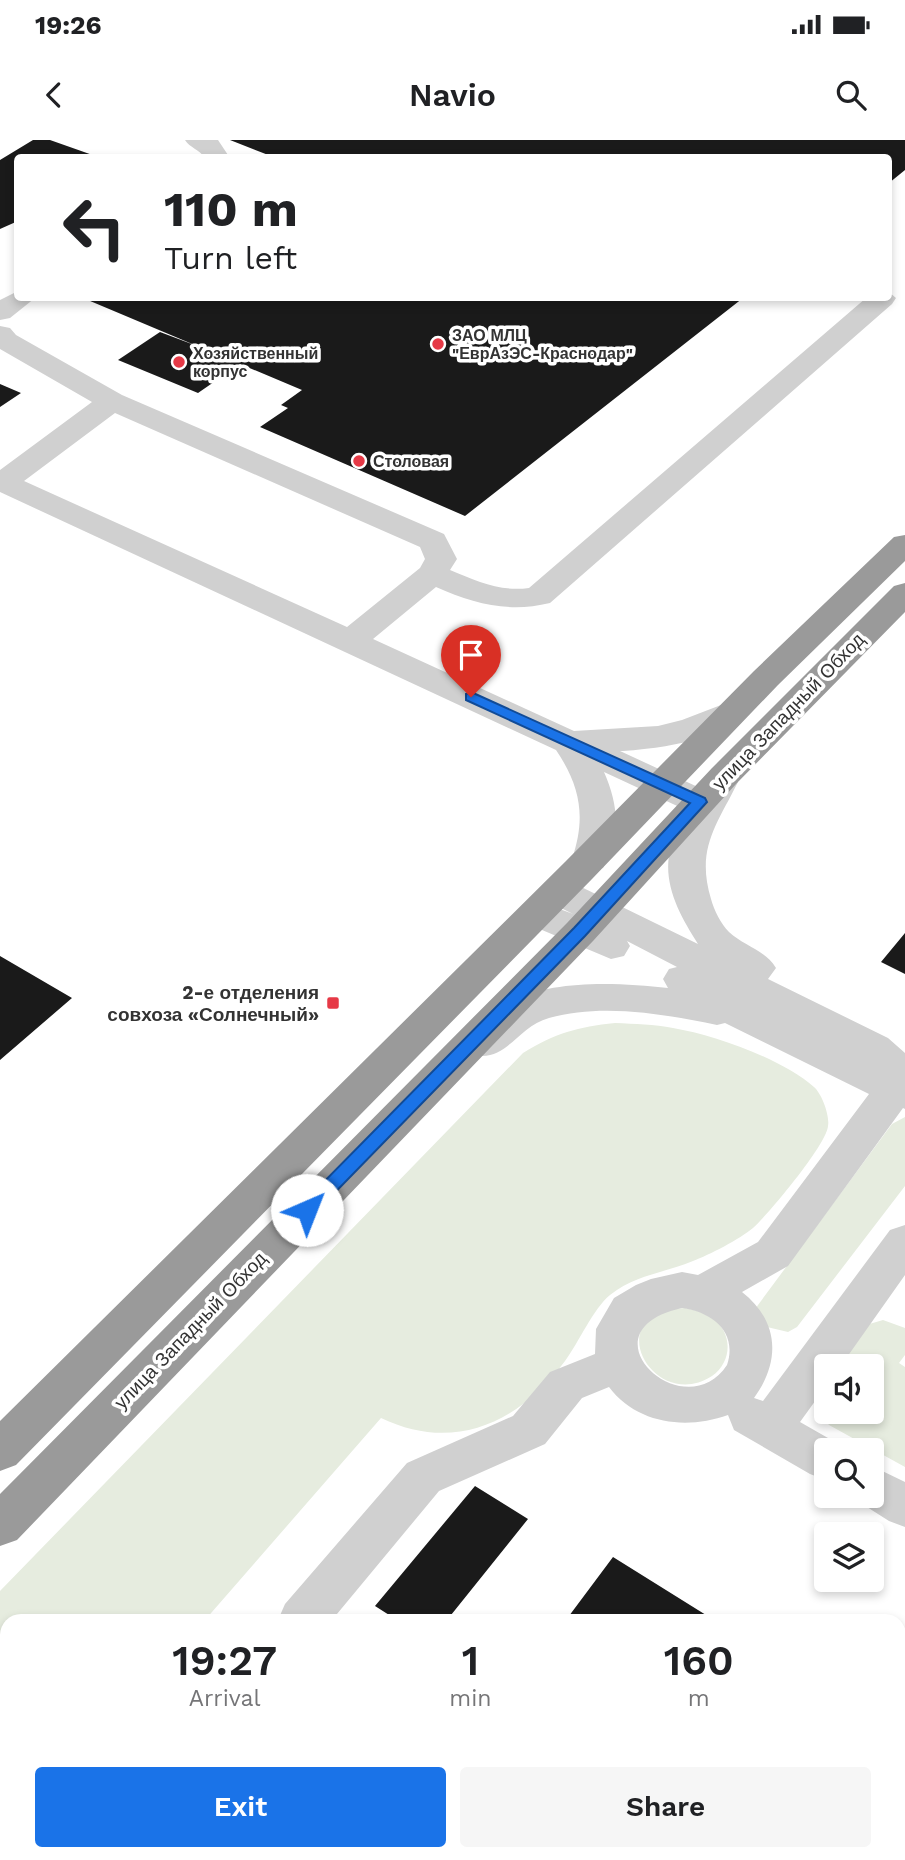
<!DOCTYPE html>
<meta charset="utf-8">
<style>
:root{--surface:#fff;--page:#f6f6f6;--text:#202124;--muted:#757577;--accent:#1a73e8}
body{margin:0;font-family:"Work Sans",sans-serif;background:var(--page);color:var(--text);height:100vh;display:flex;flex-direction:column;font-size:26px;white-space:nowrap}
*{box-sizing:border-box;margin:0}
p{font-size:23px;color:var(--muted)}
.icon{flex:none;width:38px;height:38px;fill:none;stroke:currentColor;stroke-width:2;stroke-linecap:round;stroke-linejoin:round}
.map{position:relative;flex:1;overflow:hidden}
.sheet{position:absolute;left:0px;top:1474px;width:906px;height:247px;display:flex;flex-direction:column;background:var(--surface);border-radius:21px 21px 0 0;box-shadow:0 4px 10px #0003}
.sheet>*{flex:none}
.hud{position:absolute;left:14px;top:14px;width:878px;height:147px;border-radius:7px;box-shadow:0 4px 10px #0003;background:#fff;color:var(--text);overflow:hidden}
.tools{position:absolute;left:814px;top:1214px;display:grid;gap:14px}
.tools a{display:grid;place-items:center;width:70px;height:70px;border-radius:7px;background:var(--surface);box-shadow:0 4px 10px #0003;font-size:35px}
.pin{position:absolute;display:grid;place-items:center;width:60px;height:60px;color:#fff;margin:-72px -30px;border-radius:50% 50% 50% 0;rotate:-45deg;box-shadow:0 0 7px #0007}
.pin .icon{rotate:45deg}
.me{position:absolute;width:77px;margin:-38px;rotate:44deg;stroke-linejoin:round;filter:drop-shadow(0 0 5px #0008)}
.turn{display:flex;align-items:center;gap:24px;height:147px;padding:0 35px;font-size:32px}
.turn .icon{width:91px;height:91px;stroke-width:2.5}
.turn b{display:block;font-size:49px;line-height:60px}
.eta{display:flex;justify-content:space-evenly;align-items:center;height:119px;text-align:center}
.eta b{font-size:42px;font-weight:600;line-height:49px}
.cta{display:flex;gap:14px;margin-top:auto;padding:14px 35px}
.cta a{flex:1;height:80px;border-radius:7px;background:var(--accent);color:#fff;font-size:28px;font-weight:600;line-height:80px;text-align:center}
.cta a+a{background:var(--page);color:var(--text)}
.status{display:flex;justify-content:space-between;align-items:center;height:49px;padding:0 35px;background:var(--surface);direction:ltr}
.status svg{height:19px;fill:currentColor}
header{display:flex;justify-content:space-between;align-items:center;height:91px;padding:0 35px;background:var(--surface);font-size:32px;font-weight:600}
.map>svg:first-child{display:block}
.green{fill:#e6ecdf}
.building{fill:#1a1a1a}
.lines{fill:none;stroke-linecap:round;stroke-linejoin:round}
.minor{fill:#d0d0d0;fill-rule:evenodd}
.highway{fill:#9a9a9a;fill-rule:evenodd}
.route{fill:#1a73e8;stroke:#114b97;stroke-width:2}
.poi-dot{fill:#e63946;stroke:#fff;stroke-width:2.5}
.labels{text-anchor:middle;stroke-width:7;stroke-linejoin:round;paint-order:stroke}
.far-poi-label{font-size:16px;font-weight:bold;fill:#333;stroke:#fff;text-anchor:start}
.street-label{font-size:19px;fill:#333;stroke:#fff}
.poi-label{font-size:19px;font-weight:bold;fill:#333;stroke:#fff;text-anchor:end}
</style>
<div class="status"><b>19:26</b><svg viewBox="0 0 49 12"><path d="M0 12V9h3v3zM5 12V6h3v6zM10 12V3h3v9zM15 12V0h3v12zM26 1h20v11H26zM47 4h2v5h-2z"/></svg></div>
<header><svg class="icon" aria-label="back" viewBox="0 0 24 24"><path d="M15 5l-7 7 7 7"/></svg>Navio<svg class="icon" aria-label="search" viewBox="0 0 24 24"><circle cx="10" cy="10" r="6"/><path d="M15 15l6 6"/></svg></header>
<div class="map">
<svg width="905" height="1720" viewBox="0 0 905 1720">
<rect width="100%" height="100%" fill="#fff"/>
<path class="green" d="M615 883C635 884 654 884 673 888 715 895 782 919 814 947 822 954 830 976 828 986 827 1004 768 1075 753 1088 740 1099 709 1115 693 1121 664 1133 635 1135 610 1155 593 1169 579 1202 565 1221 519 1283 454 1313 381 1278L205 1480H7V1709L0 1717V1451L523 913C555 893 578 887 615 883Z
M905 977V1046L797 1187 788 1192 767 1187 755 1169 758 1165 892 984Z
M685 1168C694 1170 703 1172 711 1177 733 1192 733 1221 712 1236 654 1274 596 1172 685 1168Z
M883 1180 905 1188V1215L899 1223 905 1227V1327L829 1285C817 1270 814 1257 826 1241V1272H872V1227H836L866 1185Z"/>
<path class="building" d="M33 0H50L101 18H18V81L0 89V20Z
M230 0H905V30L889 43V18H276Z
M83 158H743L465 376 260 287 288 268 281 265 302 250 240 224 198 253 118 220 160 192 197 206Z
M0 244 21 253 0 267Z
M905 793V834L881 822Z
M0 816 72 858 0 920Z
M475 1346 528 1379 447 1480H397L375 1466Z
M613 1417 714 1480H566Z"/>
<g class="lines">
<path class="minor" d="M185 0H218L230 18H205C199 9 190 8 185 0Z
M18 151V158H35L10 178 0 180V160Z
M889 152 896 158 892 164 550 463C509 473 474 464 436 447L373 499 574 591 658 586 682 580 734 560 746 563 751 571C733 599 651 610 620 611L700 648 708 634 720 630 732 634 738 642C716 686 696 709 711 759 714 770 721 784 729 792 744 806 765 810 776 828L768 839 888 898 905 913V969L903 968 788 1126 742 1152C779 1181 781 1221 754 1258L763 1261 890 1090 905 1085V1135L840 1227H826V1246L800 1282 842 1306 844 1311H826V1340L810 1334 734 1290 728 1275C686 1290 637 1284 609 1247L582 1258 545 1304 439 1351 332 1480H278L285 1464 407 1323 513 1276 550 1232 595 1214 596 1189 614 1158 636 1145 651 1139 682 1132 698 1135 758 1102 869 954 725 883 717 885C664 874 602 863 549 878 516 887 506 925 470 914L464 904C503 835 601 841 668 848L663 839 669 829 677 827 627 801 630 806 624 816 611 819 523 782 517 773 523 764 536 760 573 774 545 760 540 751 545 742 558 738 571 742 698 804C679 774 661 742 671 706 674 694 683 682 688 671L604 632C618 664 622 696 603 728L590 731 577 728 572 719C586 678 581 647 556 610L0 352V330L92 262 0 209V186L10 188 16 195 122 255 444 394 457 419 450 430C477 441 500 452 529 448L866 158H889ZM115 273 420 407 425 419 420 428 347 487 24 341ZM682 1168C712 1172 738 1192 727 1225 684 1290 578 1191 682 1168Z
M872 1326 905 1342V1387L889 1381 856 1360 854 1356H872Z
M905 1574V1629L900 1631V1576Z
M79 1713H133L130 1720H76Z
M808 1713H861L858 1720H805Z"/>
<path class="highway" d="M905 395V421L778 545 592 739 16 1325 0 1331V1281L566 721 754 531 894 397Z
M905 443V472L736 644 593 801 17 1400 0 1406V1354L567 783 712 628 894 446Z"/>
</g>
<path class="route" d="M471 552 705 658 707 662 585 796 313 1075H301L298 1070 301 1065 574 788 690 663 466 560V554Z"/>
<g class="poi-dot">
<circle cx="438" cy="204" r="7"/>
<circle cx="179" cy="222" r="7"/>
<circle cx="359" cy="321" r="7"/>
<rect x="326" y="856" width="14" height="14" rx="3.5"/>
</g>
<g class="labels">
<g class="far-poi-label">
<text x="452" y="201">ЗАО МЛЦ<tspan x="452" dy="18">"ЕврАзЭС-Краснодар"</tspan></text>
<text x="193" y="219">Хозяйственный<tspan x="193" dy="18">корпус</tspan></text>
<text x="373" y="327">Столовая</text>
</g>
<g class="street-label">
<text transform="translate(788 571) rotate(-46)" y="7">улица Западный Обход</text>
<text transform="translate(190 1190) rotate(-46)" y="7">улица Западный Обход</text>
</g>
<g class="poi-label">
<text x="319" y="859">2-е отделения<tspan x="319" dy="22">совхоза «Солнечный»</tspan></text>
</g>
</g>
</svg>
<div class="tools">
<a><svg class="icon" aria-label="sound" viewBox="0 0 24 24"><path d="M4 9h4l5-4v14l-5-4H4zM17 9q2 3 0 6"/></svg></a>
<a><svg class="icon" aria-label="search" viewBox="0 0 24 24"><circle cx="10" cy="10" r="6"/><path d="M15 15l6 6"/></svg></a>
<a><svg class="icon" aria-label="layers" viewBox="0 0 24 24"><path d="M12 4l9 5-9 5-9-5zM3 14l9 5 9-5"/></svg></a>
</div>
<div class="pin" style="left:471px;top:557px;background:#d93025"><svg class="icon" aria-label="arrive" viewBox="0 0 24 24"><path d="M6 21V4h12l-3 4 3 4H6"/></svg></div>
<svg class="me" style="left:307px;top:1070px" viewBox="-20 -20 40 40"><circle r="19" fill="#fff"/><path d="M0-13L10 11 0 6-10 11z" fill="#1a73e8"/></svg>
<div class="hud">
<div class="turn"><svg class="icon" aria-label="left" viewBox="0 0 24 24"><path d="M17 20v-9H6M10 6l-5 5 5 5"/></svg><div><b>110 m</b>Turn left</div></div>
</div>
<section class="sheet">
<div class="eta">
<div><b>19:27</b><p>Arrival</p></div>
<div><b>1</b><p>min</p></div>
<div><b>160</b><p>m</p></div>
</div>
<div class="cta"><a>Exit</a><a>Share</a></div>
</section>
</div>
